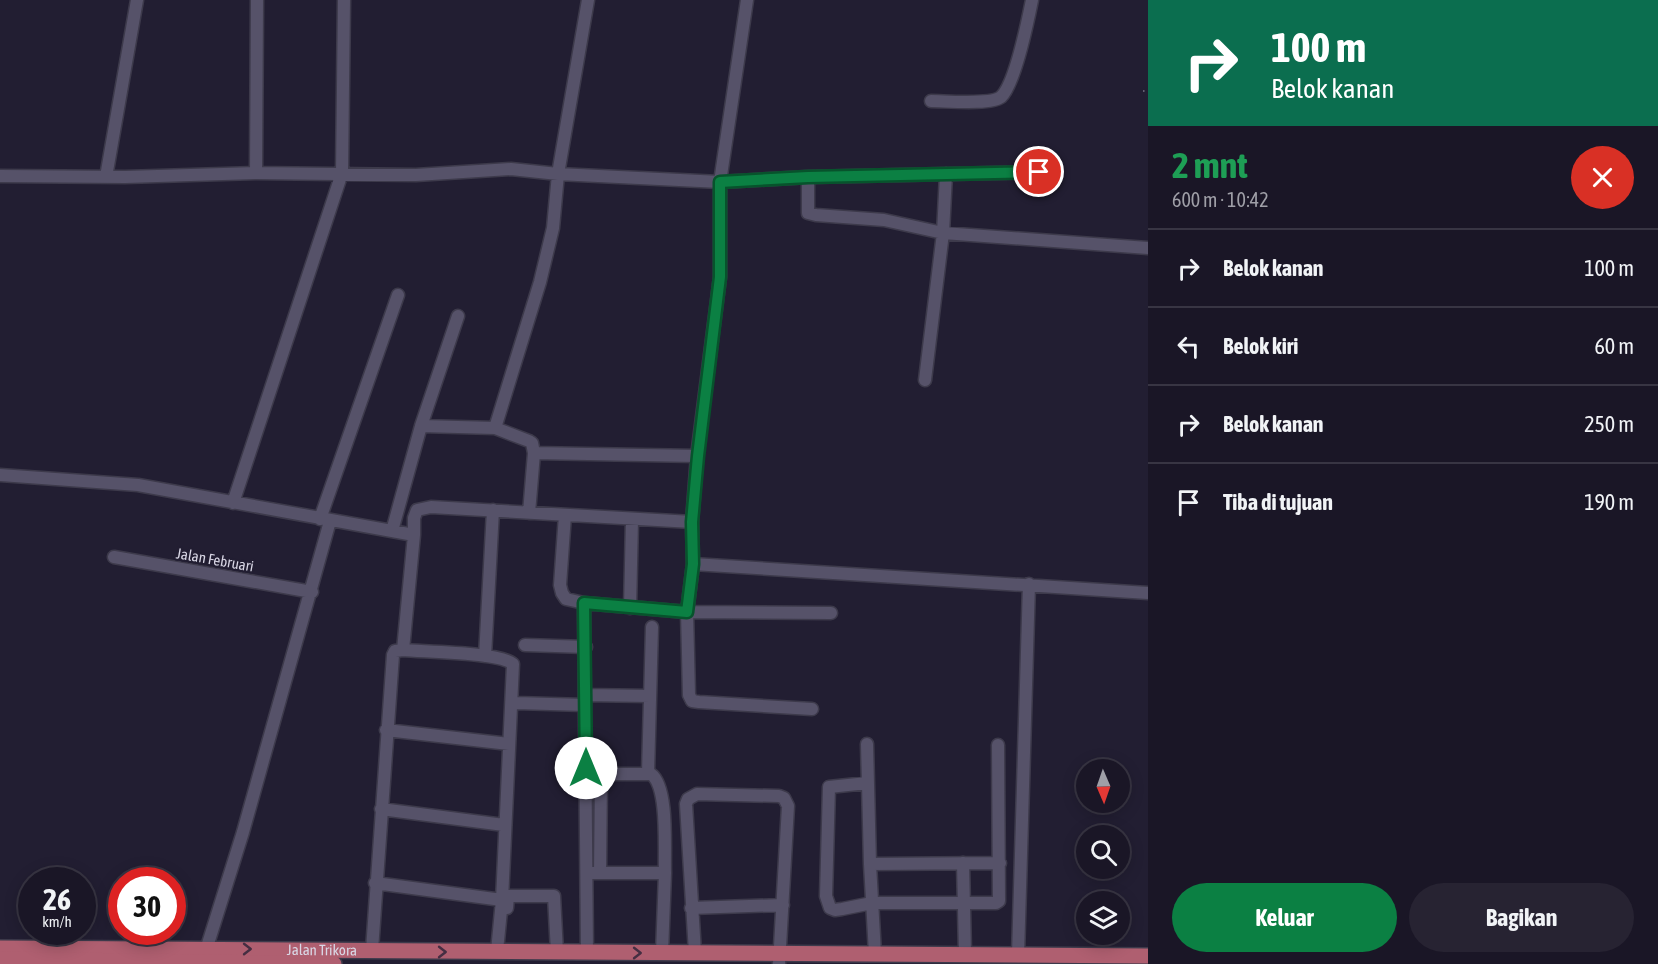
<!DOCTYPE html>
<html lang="id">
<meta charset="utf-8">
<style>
:root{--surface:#1a1626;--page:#272332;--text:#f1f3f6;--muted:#9f9fa7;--line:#383543;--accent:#0b8043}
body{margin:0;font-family:"Asap Condensed",sans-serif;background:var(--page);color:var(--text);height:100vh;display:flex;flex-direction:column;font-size:22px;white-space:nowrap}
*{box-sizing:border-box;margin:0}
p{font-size:20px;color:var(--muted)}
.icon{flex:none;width:33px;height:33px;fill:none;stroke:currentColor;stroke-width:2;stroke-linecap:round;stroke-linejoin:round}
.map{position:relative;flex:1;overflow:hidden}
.side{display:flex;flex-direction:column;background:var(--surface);width:510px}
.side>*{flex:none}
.hud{background:#0b6e4f;color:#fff;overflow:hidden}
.needle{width:39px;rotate:178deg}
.buttons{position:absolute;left:1076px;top:759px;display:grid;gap:12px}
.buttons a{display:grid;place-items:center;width:54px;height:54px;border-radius:50%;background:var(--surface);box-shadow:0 3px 15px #0003,0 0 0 2px var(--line);font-size:30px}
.speed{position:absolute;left:18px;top:867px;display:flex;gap:12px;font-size:30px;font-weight:700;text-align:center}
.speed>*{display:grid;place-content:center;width:78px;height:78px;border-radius:50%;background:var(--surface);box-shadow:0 3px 15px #0003,0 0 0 2px var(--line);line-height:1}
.speed small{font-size:15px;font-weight:400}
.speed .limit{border:9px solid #d22;background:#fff;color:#111}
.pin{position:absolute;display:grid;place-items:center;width:51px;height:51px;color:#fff;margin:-26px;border:3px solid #fff;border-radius:50%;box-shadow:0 2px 6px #0007}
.me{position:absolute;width:66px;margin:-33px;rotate:0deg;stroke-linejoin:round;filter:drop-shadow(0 0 4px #0008)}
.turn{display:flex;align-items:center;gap:21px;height:126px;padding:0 24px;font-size:27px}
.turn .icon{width:78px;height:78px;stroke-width:2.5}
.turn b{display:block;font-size:42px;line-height:51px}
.round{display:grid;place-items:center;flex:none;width:63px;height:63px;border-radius:32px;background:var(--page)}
.summary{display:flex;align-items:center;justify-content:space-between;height:102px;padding:0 24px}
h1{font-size:36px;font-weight:700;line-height:45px;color:#1e9e55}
.cta{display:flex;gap:12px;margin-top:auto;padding:12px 24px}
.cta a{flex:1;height:69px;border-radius:36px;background:var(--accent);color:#fff;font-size:24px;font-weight:700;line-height:69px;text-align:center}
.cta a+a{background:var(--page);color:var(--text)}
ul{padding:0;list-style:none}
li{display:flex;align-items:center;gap:18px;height:78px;padding:0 24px;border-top:2px solid var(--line)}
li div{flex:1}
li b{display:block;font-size:22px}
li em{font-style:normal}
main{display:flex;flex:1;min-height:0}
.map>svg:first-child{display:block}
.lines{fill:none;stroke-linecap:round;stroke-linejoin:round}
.minor-casing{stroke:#3d3a4b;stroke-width:15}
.major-casing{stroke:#3d3a4b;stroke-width:18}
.path{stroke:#646072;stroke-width:2;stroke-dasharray:1.5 4.5;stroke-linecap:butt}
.minor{stroke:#565269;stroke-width:12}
.major{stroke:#af5f70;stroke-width:15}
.oneway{stroke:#452e42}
.route-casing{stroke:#07532c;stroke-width:15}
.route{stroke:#0b8043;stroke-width:10}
.labels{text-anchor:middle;stroke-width:4.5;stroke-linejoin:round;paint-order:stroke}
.street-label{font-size:15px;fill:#d9d7e5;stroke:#221e32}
</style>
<main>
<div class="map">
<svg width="1148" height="964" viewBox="0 0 1148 964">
<rect width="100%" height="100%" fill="#221e32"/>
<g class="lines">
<defs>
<path id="minor" d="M747 0 720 182V277L697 456 692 522 693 564 687 612 689 695 692 701 699 702 812 709
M931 101C946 101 991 105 1001 97 1015 84 1028 20 1032 0
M256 173 257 0
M0 176 125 177 256 173 416 175 511 169 558 174 720 182 808 177V213L816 215 884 220 943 233 1148 248
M106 177 137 0
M808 177 1039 172
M925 380 943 233 946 174
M421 426 458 316
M495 428 540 282 553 228 558 174 588 0
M0 475 138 485 414 535
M233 503 342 173 344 0
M529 513 534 453
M565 515 560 585 562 593 566 599 584 603 687 612 831 613
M320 519 398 295
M392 531 421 426 495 428 529 441 532 443 534 453 697 456
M114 557 312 592
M693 564 1148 593
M584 603 587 953
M630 608 632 520
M525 645 586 647
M403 650 414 535V518L417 510 431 507 692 522
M485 656 493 510
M585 695 650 696
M516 703 585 705
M386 730 509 744
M867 744 870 864 875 954
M648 773 652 627
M867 783 829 787 826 896 830 908 835 910 842 909 872 903H996L999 901 998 745
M381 809 504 825
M963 863 965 954
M870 864 1000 863
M587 873H665C664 850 669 787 651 774H604L601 775 600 873
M375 883 502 900
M507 908 508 896H554L557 952
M691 908 783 905
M206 950 243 832 330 521
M372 950 393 655 395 651 403 650C425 652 500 652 513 664L502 900 497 951
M662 953 665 873
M695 953 686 804 688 799 697 794 779 796 784 798 788 806 779 964
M1018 955 1029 584"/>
<g id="major">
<path id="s1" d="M0 948 1148 956"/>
<path d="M0 959 334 964"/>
</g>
</defs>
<use href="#minor" class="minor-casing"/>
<use href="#major" class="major-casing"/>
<path class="path" d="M1143 91H1148"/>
<use href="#minor" class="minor"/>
<use href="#major" class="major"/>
</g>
<defs><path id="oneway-chevron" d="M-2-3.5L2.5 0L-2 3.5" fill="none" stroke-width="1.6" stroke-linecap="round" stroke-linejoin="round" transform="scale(1.5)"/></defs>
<g class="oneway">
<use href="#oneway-chevron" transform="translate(247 949)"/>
<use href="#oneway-chevron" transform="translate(442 952)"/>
<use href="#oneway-chevron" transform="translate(637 953)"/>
</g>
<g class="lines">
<defs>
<path id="route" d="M586 768 584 603 687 612 693 564 692 522 698 456 720 277V182L808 177 1039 172"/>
</defs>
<use href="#route" class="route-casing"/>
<use href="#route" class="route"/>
</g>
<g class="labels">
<g class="street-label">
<text transform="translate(215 560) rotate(10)" y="5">Jalan Februari</text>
<text dy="5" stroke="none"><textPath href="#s1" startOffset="322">Jalan Trikora</textPath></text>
</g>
</g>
</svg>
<div class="buttons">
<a><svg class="needle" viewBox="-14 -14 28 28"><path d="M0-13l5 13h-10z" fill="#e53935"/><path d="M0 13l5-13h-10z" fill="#9f9fa7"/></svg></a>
<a><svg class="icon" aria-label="search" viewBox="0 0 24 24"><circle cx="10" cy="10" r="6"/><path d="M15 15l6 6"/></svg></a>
<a><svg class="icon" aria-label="layers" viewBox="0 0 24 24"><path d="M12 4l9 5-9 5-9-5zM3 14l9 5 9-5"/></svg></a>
</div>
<div class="speed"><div>26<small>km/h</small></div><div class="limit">30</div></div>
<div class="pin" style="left:1039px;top:172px;background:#d93025"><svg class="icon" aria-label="arrive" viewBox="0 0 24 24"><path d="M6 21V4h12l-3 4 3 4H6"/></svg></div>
<svg class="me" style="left:586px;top:768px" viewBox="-20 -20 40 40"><circle r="19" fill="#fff"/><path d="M0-13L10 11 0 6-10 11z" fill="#0b8043"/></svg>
</div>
<section class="side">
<div class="hud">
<div class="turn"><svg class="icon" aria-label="right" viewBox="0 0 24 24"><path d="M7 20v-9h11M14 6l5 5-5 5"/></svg><div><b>100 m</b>Belok kanan</div></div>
</div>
<div class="summary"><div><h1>2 mnt</h1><p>600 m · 10:42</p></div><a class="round" style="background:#d93025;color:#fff"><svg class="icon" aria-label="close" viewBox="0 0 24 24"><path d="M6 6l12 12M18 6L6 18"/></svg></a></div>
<ul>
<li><svg class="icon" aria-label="right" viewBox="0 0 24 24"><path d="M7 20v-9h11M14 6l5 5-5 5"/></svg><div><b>Belok kanan</b></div><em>100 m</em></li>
<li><svg class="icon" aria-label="left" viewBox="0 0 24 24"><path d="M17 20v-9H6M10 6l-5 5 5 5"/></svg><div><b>Belok kiri</b></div><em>60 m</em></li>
<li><svg class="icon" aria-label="right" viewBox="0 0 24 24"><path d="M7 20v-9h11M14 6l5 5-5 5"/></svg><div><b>Belok kanan</b></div><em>250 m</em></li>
<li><svg class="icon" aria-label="arrive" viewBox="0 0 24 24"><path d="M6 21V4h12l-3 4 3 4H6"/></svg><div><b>Tiba di tujuan</b></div><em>190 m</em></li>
</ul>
<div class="cta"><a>Keluar</a><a>Bagikan</a></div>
</section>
</main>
